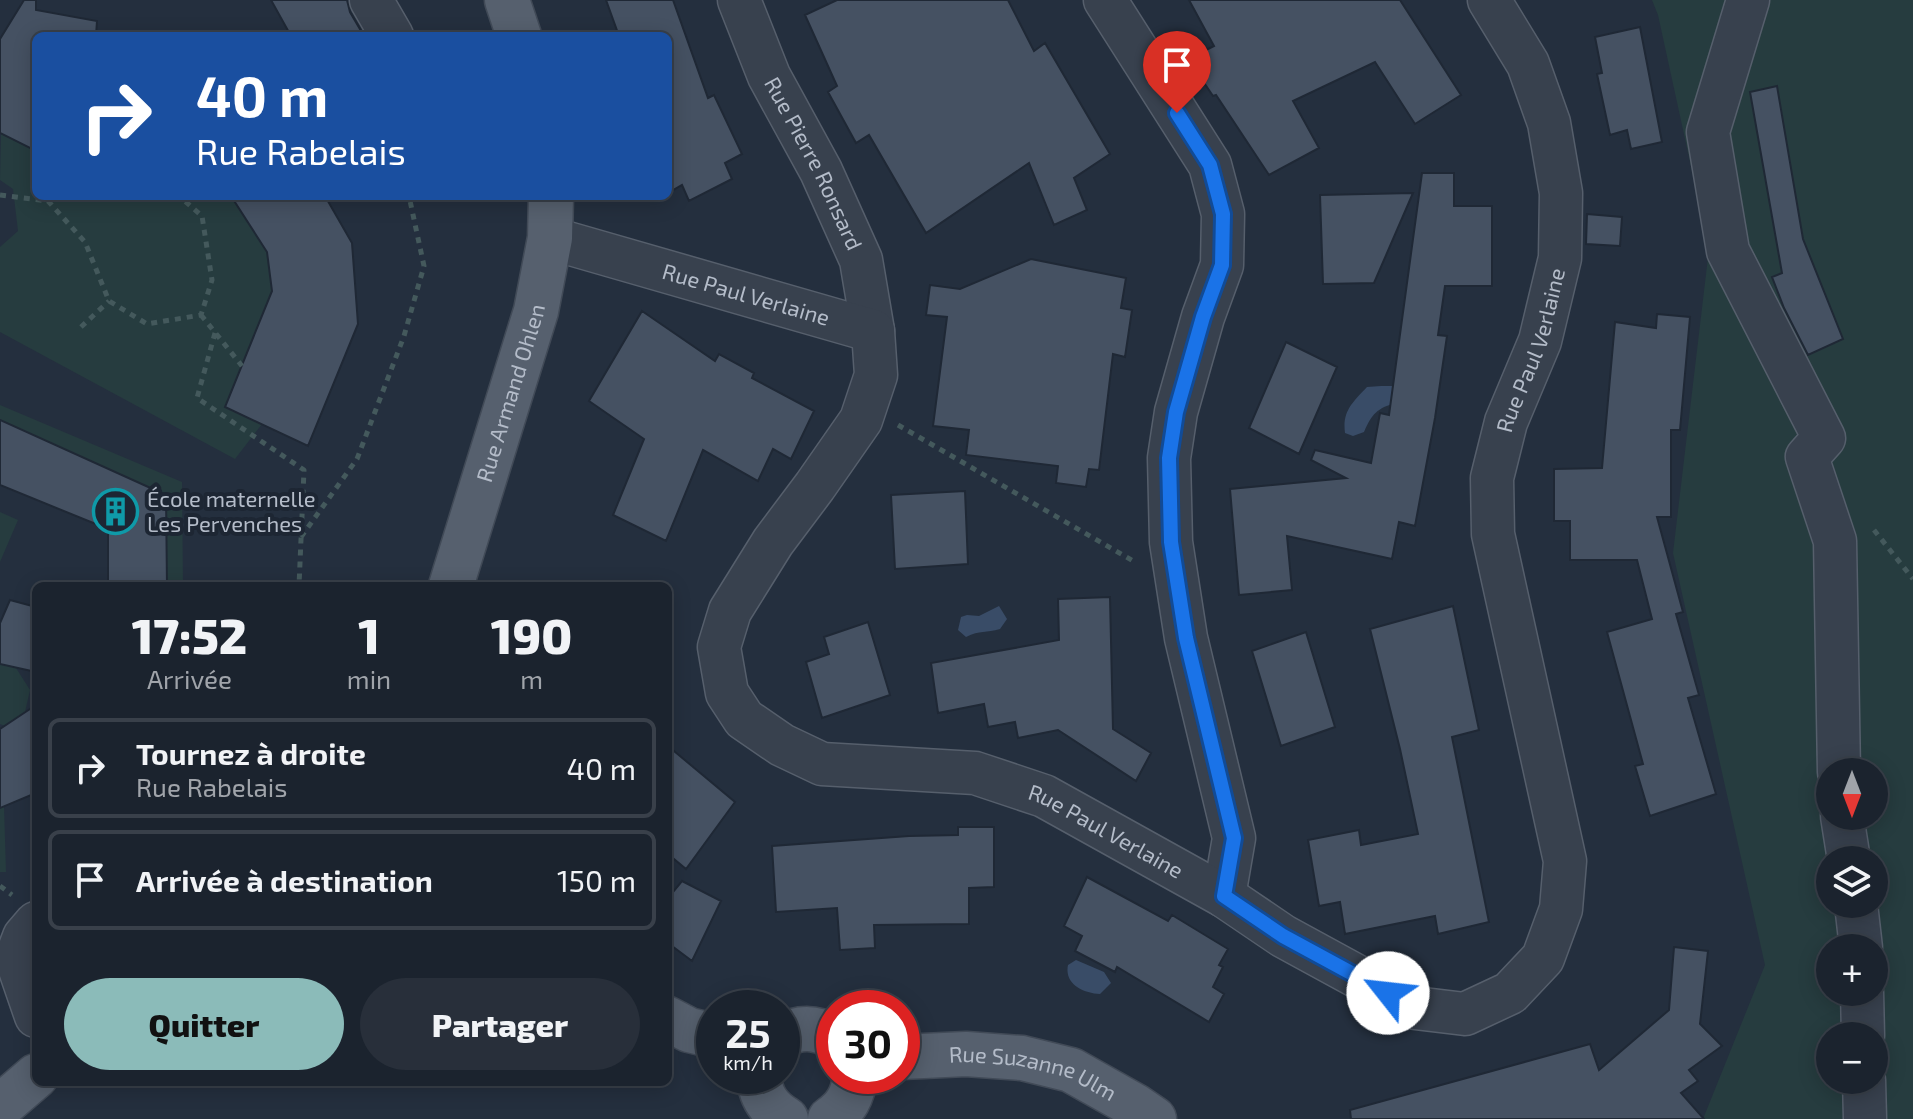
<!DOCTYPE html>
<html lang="fr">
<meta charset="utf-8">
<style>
:root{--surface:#1b232e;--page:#282f3a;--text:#f1f3f6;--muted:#a0a4aa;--line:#39404a;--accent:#8bbbb9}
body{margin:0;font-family:"Exo 2",sans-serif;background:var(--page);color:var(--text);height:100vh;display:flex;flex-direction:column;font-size:30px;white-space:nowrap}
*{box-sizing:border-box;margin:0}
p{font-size:26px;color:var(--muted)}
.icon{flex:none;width:44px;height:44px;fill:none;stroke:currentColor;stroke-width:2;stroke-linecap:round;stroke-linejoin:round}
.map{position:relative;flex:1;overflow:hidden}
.sheet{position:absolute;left:32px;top:582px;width:640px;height:504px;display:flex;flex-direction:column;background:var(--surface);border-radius:12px;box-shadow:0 4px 20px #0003,0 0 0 2px var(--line)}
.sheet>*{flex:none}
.top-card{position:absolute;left:32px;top:32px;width:640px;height:168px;border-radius:12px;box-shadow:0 4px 20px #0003,0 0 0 2px var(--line);background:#1a4fa0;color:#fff;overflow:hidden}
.needle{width:52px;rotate:180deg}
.fabs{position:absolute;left:1816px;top:758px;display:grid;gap:16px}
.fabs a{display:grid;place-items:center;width:72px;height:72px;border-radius:50%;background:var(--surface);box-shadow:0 4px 20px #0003,0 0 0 2px var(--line);font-size:40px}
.speed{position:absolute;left:696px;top:990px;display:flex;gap:16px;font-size:40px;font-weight:700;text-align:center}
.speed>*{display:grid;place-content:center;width:104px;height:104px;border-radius:50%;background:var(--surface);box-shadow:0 4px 20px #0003,0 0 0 2px var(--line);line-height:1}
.speed small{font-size:20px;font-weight:400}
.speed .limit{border:12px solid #d22;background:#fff;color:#111}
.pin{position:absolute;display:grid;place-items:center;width:68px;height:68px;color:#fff;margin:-82px -34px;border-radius:50% 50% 50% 0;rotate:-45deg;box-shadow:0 0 8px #0007}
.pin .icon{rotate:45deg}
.me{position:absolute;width:88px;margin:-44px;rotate:299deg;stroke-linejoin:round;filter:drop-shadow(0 0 6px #0008)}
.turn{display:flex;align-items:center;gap:28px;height:168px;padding:0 32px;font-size:36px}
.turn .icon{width:104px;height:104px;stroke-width:2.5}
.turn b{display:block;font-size:56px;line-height:68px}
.eta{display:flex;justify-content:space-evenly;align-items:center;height:136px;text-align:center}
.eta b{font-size:48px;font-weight:800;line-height:56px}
.cta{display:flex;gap:16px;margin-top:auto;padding:16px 32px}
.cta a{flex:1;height:92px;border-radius:48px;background:var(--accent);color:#111;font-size:32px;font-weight:800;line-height:92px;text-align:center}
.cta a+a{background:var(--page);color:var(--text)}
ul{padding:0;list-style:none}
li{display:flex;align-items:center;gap:24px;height:100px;margin:0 16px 12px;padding:0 16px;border:4px solid var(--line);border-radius:12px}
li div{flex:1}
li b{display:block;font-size:30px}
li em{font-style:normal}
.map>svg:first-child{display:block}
.green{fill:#263c3f;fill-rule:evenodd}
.water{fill:#394c67}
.building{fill:#455162;stroke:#1f2835;stroke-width:2}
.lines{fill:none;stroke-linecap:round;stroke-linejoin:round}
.minor-casing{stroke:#565f6c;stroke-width:45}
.major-casing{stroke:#414a57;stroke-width:47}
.path{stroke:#44595c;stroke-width:5;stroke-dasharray:6 6;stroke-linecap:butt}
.minor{stroke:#38414e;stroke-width:42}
.major{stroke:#56606e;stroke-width:44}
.route-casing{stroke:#114b97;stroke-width:20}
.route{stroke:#1a73e8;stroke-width:14}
.labels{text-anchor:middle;stroke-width:8;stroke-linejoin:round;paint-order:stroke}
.street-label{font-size:22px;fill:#b4bcc9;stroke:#1d2633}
.poi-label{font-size:22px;fill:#b4bcc9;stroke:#1d2633;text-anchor:start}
</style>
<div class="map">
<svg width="1913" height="1119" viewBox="0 0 1913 1119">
<rect width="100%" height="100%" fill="#242f3e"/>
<path class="green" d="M1652 0H1913V1119H1703L1765 965 1673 553 1709 249 1658 15ZM1830 772H1874V816H1830ZM1830 860H1874V904H1830ZM1830 948H1874V992H1830ZM1830 1036H1874V1080H1830Z
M1 134 33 150 36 146V196H231L267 252 272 291 262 424 235 459 0 332V247L18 231 13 189 0 180Z
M0 405 182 482 183 586H167L166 495 0 420Z
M0 512 18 520 0 562Z
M0 664 16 668 30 690 25 712 5 726 0 724Z
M0 805 4 806 6 872H0Z"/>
<path class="water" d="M1381 386H1392L1396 403C1377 408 1372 414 1364 432L1353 436 1345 433C1342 411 1353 402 1367 387Z
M999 606 1007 619 1000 629C986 633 980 630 966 637L958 630 961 617 967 615 979 616Z
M1076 960 1104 972 1111 983 1100 994C1083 993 1064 984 1068 965Z"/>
<path class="building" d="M24 0H36V10L97 21 96 36H36V151L0 133V39Z
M271 0H347L350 12 364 36H291Z
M606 0H673L708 98 714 95 742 154 725 163 732 179 689 201 682 185 668 193V36H619Z
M837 0H1008L1034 51 1045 43 1110 154 1074 178 1087 210 1054 225 1029 163 926 233 869 135 856 143 828 92 837 86 805 15Z
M1189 0H1400L1461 95 1415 124 1375 62 1293 101 1319 148 1269 175 1216 95 1213 96 1188 59 1214 46Z
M1640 27 1662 142 1631 149 1627 130 1610 135 1597 74 1602 73 1595 37Z
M1777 86 1803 239 1843 339 1808 355 1784 308 1772 277 1782 273 1750 92Z
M1422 173H1454V206H1492V286H1445L1438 335 1447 336 1435 418 1415 526 1399 522 1392 559 1287 536 1292 590 1239 595 1230 489 1346 478 1311 460 1315 450 1371 463 1380 413 1389 415Z
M1413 193 1374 283 1323 284 1320 195Z
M231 196H325L352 243 358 324 308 446 225 407 272 291 267 252Z
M1587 214 1622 217 1620 246 1586 244Z
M1031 259 1126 278 1121 308 1132 310 1125 357 1113 354 1099 470 1089 469 1086 487 1056 483 1058 466 966 455 969 430 933 426 947 317 926 315 930 285 960 289Z
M642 311 715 361 719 354 754 373 752 378 814 411 791 459 773 449 758 481 703 450 666 541 613 515 644 439 589 401Z
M1657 314 1690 317 1680 430H1671V517H1657L1683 612 1676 614 1699 695 1688 698 1716 794 1650 816 1635 766 1643 764 1607 632 1652 619 1637 560H1570V521H1554V469L1602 468 1615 322 1656 328Z
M1286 342 1337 367 1299 454 1249 428Z
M0 420 166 495 167 586H108V529L0 485Z
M965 491 968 564 895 569 891 495Z
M1110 597 1113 729 1151 753 1136 781 1058 730 1018 738 1015 722 988 727 984 704 938 713 931 663 1059 640 1058 599Z
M10 600 36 607V672L0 664V623Z
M1453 606 1479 730 1452 737 1489 922 1438 934 1435 916 1345 934 1340 902 1319 906 1308 840 1359 830 1361 845 1418 834 1400 749 1370 629Z
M868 622 890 695 822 718 806 662 829 654 824 637Z
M1306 632 1335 727 1281 746 1252 651Z
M36 705V793L0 808V729Z
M668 746 735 802 686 869 668 854Z
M958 827H994V887L969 888V924L874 925 875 948 840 950 837 908 776 912 772 846 909 836 958 835Z
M1087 877 1168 921 1172 915 1228 949 1219 965 1223 967 1213 987 1224 994 1209 1022 1117 967 1115 972 1075 951 1082 936 1064 926Z
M682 881 721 901 692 961 668 943V898Z
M1674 947 1708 951 1700 1024 1722 1046 1689 1070 1698 1081 1681 1093 1704 1119H1351L1350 1110 1590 1044 1599 1070 1669 1010Z"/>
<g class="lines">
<defs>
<g id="minor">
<path d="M371 0 392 36"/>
<path id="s1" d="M739 0 769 76 821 171 861 260 873 331"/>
<path d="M1105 0 1210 165 1223 214 1222 265 1203 317 1176 412 1169 458 1171 542 1186 638 1234 838 1224 896"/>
<path d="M1748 0 1708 132 1728 251 1824 438 1807 457 1835 541 1839 772"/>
<path id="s2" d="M550 238 873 331 876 375 861 420 815 486 773 542 730 611 719 647 727 693 744 719 782 745 822 764 975 773 1044 796 1224 896 1283 936 1415 1008 1465 1014 1510 993 1543 958 1561 909 1565 861 1493 534 1492 478 1506 422 1540 341 1560 258 1561 193 1549 123 1528 64 1489 0"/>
<path d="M1842 816 1849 860"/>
<path d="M1856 904 1861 948"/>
<path d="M36 923 24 937 16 958 36 1016"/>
<path d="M1862 992 1863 1036"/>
<path d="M1864 1080 1865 1119"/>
</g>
<g id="major">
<path d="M507 0 519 36"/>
<path id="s3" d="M451 586 536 311 550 238 551 196"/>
<path d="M668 1019 689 1030 714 1036"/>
<path d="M782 1036C800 1026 816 1027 834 1037"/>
<path id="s4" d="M902 1057 966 1054 1022 1058 1071 1070 1135 1106 1154 1119"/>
<path d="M759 1076C760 1096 769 1109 786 1119"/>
<path d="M0 1107 36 1076"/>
<path d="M830 1119C846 1108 853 1096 855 1076"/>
</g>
</defs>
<use href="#minor" class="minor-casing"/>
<use href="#major" class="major-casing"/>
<path class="path" d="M0 195 48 201 85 242 109 301 147 324 201 315 212 280 202 216 179 196
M201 315 242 366
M81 327 109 301
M215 333 197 398 304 470 299 586
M898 425 1135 562
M1874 530 1913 579
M301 537 357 459 404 336 424 266 409 196
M0 886 12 895"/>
<use href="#minor" class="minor"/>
<use href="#major" class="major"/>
</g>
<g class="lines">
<defs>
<path id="route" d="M1177 113 1210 165 1223 214 1222 265 1203 317 1176 412 1169 458 1171 542 1186 638 1234 838 1224 896 1283 936 1388 993"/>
</defs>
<use href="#route" class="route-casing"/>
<use href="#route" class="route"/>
</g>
<defs>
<symbol id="building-ring" viewBox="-11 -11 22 22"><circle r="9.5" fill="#1d2633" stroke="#0f9aa8" stroke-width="1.5"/><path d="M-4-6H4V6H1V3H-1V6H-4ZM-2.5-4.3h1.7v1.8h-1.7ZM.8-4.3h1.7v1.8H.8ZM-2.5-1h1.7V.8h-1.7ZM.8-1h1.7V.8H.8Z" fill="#0f9aa8"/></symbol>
</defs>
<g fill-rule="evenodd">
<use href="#building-ring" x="90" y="486" width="51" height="51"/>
</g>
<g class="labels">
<g class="street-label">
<text dy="8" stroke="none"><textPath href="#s1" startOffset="180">Rue Pierre Ronsard</textPath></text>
<text dy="8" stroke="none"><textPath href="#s2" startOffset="204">Rue Paul Verlaine</textPath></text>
<text dy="8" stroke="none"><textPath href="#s2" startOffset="2292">Rue Paul Verlaine</textPath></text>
<text dy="8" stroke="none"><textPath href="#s3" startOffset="202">Rue Armand Ohlen</textPath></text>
<text dy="8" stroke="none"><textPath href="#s2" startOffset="1162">Rue Paul Verlaine</textPath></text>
<text dy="8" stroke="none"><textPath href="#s4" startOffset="134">Rue Suzanne Ulm</textPath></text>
</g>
<g class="poi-label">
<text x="147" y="507">École maternelle<tspan x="147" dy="25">Les Pervenches</tspan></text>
</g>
</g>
</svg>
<div class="fabs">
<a><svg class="needle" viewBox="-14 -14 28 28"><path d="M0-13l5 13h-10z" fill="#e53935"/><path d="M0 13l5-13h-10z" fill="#a0a4aa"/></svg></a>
<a><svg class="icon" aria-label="layers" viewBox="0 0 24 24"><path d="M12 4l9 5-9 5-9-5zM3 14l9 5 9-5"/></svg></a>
<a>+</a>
<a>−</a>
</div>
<div class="speed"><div>25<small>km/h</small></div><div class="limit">30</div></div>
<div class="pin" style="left:1177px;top:113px;background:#d93025"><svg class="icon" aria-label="arrive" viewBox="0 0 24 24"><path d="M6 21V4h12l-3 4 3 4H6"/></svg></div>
<svg class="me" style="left:1388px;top:993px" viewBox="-20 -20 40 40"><circle r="19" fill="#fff"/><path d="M0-13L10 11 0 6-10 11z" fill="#1a73e8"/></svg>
<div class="top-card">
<div class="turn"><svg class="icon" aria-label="right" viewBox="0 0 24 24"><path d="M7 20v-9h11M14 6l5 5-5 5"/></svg><div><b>40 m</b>Rue Rabelais</div></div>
</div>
<section class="sheet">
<div class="eta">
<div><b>17:52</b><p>Arrivée</p></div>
<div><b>1</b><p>min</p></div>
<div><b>190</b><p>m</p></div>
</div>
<ul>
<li><svg class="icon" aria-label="right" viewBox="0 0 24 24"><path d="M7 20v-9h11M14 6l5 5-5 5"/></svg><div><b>Tournez à droite</b><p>Rue Rabelais</p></div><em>40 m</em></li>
<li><svg class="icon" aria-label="arrive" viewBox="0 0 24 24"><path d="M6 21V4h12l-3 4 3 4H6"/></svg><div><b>Arrivée à destination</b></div><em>150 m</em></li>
</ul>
<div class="cta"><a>Quitter</a><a>Partager</a></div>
</section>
</div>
